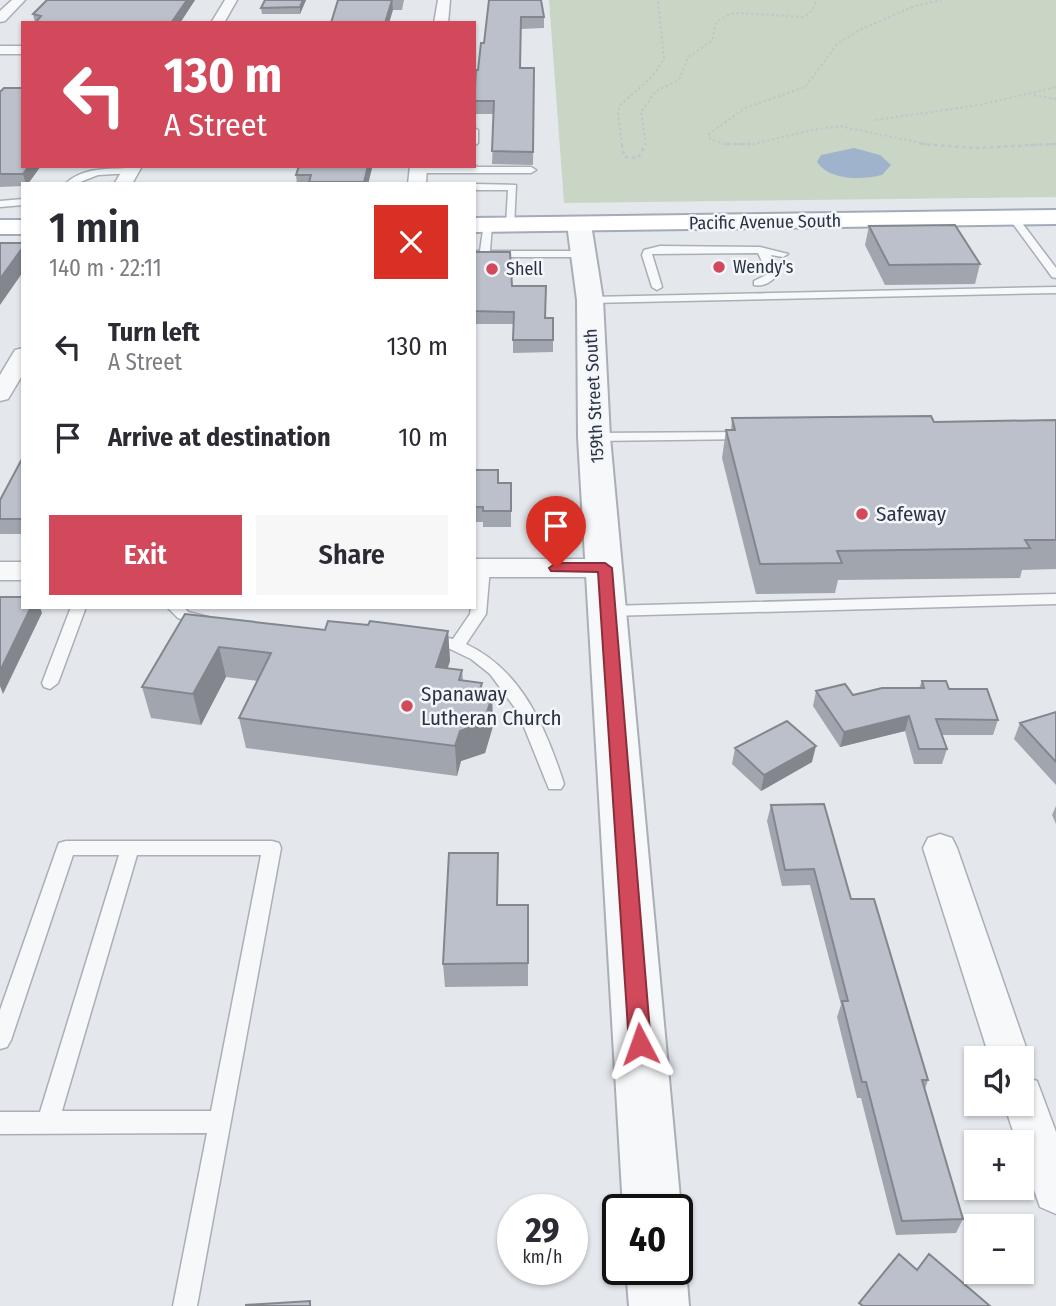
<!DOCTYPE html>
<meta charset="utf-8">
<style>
:root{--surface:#fff;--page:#f7f7f7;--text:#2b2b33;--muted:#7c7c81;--accent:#d1495b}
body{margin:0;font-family:"Fira Sans Condensed",sans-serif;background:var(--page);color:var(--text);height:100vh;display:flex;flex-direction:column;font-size:26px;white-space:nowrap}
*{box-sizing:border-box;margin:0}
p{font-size:23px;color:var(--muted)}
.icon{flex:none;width:38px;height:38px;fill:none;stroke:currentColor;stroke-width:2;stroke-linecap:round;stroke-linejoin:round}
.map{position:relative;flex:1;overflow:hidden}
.panel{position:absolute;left:21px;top:182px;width:455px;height:427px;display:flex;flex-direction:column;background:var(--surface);border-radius:0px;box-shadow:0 2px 5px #0004}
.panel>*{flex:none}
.top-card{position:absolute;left:21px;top:21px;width:455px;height:147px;border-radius:0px;box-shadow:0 2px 5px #0004;background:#d1495b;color:#fff;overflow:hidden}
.tools{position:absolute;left:964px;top:1046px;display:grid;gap:14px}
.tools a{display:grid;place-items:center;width:70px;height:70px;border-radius:0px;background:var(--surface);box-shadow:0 2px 5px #0004;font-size:35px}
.speed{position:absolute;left:497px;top:1194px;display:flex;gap:14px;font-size:35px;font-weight:700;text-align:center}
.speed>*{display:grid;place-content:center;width:91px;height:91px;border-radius:50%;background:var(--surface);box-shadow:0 2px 5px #0004;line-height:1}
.speed small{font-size:18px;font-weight:400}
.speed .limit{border:4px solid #111;border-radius:10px;background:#fff;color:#111}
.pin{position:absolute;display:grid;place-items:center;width:60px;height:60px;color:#fff;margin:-72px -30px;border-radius:50% 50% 50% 0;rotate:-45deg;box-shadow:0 0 7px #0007}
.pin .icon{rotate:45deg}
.me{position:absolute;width:77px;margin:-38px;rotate:356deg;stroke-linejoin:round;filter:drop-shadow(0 0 5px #0008)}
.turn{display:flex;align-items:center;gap:24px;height:147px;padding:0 28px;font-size:32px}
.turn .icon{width:91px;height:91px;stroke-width:2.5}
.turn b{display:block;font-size:49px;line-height:60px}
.round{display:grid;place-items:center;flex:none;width:74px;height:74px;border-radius:0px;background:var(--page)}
.headline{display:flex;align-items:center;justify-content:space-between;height:119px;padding:0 28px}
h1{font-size:42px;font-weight:600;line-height:52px}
.button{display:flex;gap:14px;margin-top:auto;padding:14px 28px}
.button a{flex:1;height:80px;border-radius:0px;background:var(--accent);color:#fff;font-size:28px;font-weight:600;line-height:80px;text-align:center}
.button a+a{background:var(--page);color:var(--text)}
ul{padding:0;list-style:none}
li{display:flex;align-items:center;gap:21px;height:91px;padding:0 28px}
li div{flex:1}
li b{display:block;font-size:26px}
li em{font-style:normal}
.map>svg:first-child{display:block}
.green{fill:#c9d6c5}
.water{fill:#9fb4cc}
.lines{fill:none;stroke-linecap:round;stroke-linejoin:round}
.service-casing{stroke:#a9aeb7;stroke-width:3}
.minor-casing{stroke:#a9aeb7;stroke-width:3}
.tertiary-casing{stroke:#a9aeb7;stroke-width:4}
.primary-casing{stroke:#a3abb8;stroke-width:4}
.path-far1{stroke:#c2c5cb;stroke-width:2;stroke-dasharray:2.5 2.5;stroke-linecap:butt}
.path{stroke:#c2c5cb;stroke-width:2.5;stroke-dasharray:3.5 3.5;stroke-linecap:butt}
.service{fill:#f7f8fa;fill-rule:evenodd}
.minor{fill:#f7f8fa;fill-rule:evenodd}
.tertiary{fill:#f7f8fa;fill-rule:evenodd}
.primary{fill:#fff;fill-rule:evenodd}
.wall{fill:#a1a5ae}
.shaded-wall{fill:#83868d}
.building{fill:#bbc0ca;stroke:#83868d;stroke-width:2}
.route{fill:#d1495b;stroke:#882f3b;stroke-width:2}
.poi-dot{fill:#d1495b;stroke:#f4f6f9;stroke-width:2.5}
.labels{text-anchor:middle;stroke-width:5;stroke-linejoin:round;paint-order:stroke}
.far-street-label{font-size:18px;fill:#2b3445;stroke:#f4f6f9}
.far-poi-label{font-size:18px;fill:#2b3445;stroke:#f4f6f9;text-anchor:start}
.poi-label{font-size:21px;fill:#2b3445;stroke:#f4f6f9;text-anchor:start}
</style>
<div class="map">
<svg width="1056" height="1306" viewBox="0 0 1056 1306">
<rect width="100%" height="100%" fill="#e4e7ec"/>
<path class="green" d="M549 0H1056V197L564 203Z"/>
<path class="water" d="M854 148 880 155 891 165 882 175C862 180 830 181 817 162L821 155Z"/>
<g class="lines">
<defs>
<path id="service" d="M474 128 478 130V143L474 146Z
M474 164 477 167H531L536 170 531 173H419L414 170 419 167H468L474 166Z
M131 168 134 169V173L98 175 75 184H65C83 167 108 169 131 168Z
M474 184 516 185 514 227 506 225 508 190H474Z
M23 199V205L0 207V201Z
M1013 214 1016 215 1056 268V278L1052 277 1008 217Z
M484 223 492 225 490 251H583L588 254 583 257H474V251H480Z
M660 246 760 247 788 254 783 257 771 255 778 274C773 281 764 287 754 285V281L768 274 758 253 652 254 662 287 657 290 652 287 642 255 644 250Z
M1056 287V293L590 303 585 300 590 297Z
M746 432 751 433V439L594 441 588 437 594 433Z
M483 563 490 568 486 614 466 644C522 670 546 728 564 784L561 789H549L518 712 490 674 471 659 450 649 422 643 419 639 427 634 453 639 470 614 471 607H474L476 568Z
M1056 594V604L608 616 600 611 608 606Z
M71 607H86L58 683 50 689 44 687 42 683Z
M167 607H184L188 612 208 617 211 621 203 626 178 618Z
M66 841H272L279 843 281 848 197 1306H173L207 1133 0 1134V1112H40L119 855H73L11 1040 7 1047 0 1049V1010L57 848 59 843ZM137 855H261L211 1111H62Z"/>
<path id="minor" d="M12 0H25L5 21 0 22V11Z
M225 0H237L224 23H211Z
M438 0H450L448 23H434Z
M0 46H23V54H0Z
M125 166H142L132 184H114Z
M410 166H427L426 184H408Z
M23 348V374L8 399 0 401V375L15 350Z
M474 559H605L615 562 619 568 615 574 605 577H474Z
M0 562H23V580H0Z
M940 834 952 838 957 848 1030 1059 1022 1073V1059H990L923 848 928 838Z
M1022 1076 1037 1081 1056 1132V1214L1040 1207 1022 1156V1143H1017L1004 1104H1022Z"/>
<path id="tertiary" d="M579 217 587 219 591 224 603 300 610 437 681 1209 677 1217V1209H623L578 437 577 300 567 224 571 219Z
M677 1249 686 1269 689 1306H629L626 1269H677Z"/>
<path id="primary" d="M1056 210V224L474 232V218Z
M0 220H23V234H0Z"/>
</defs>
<use href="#service" class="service-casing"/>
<use href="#minor" class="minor-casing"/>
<use href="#tertiary" class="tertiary-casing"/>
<use href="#primary" class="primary-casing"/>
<path class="path-far1" d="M1034 95 1056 99
M876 120 979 105 1056 87
M622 145 618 113 620 105 653 76 664 58 658 0
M646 145 641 112 656 91 679 80 688 57 712 41 716 22 730 14 740 13 803 17 812 11 816 0
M931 145 839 126 812 130 753 144H724L710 139 709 134 745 108 805 87 838 43 860 30 912 7 941 0
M1025 145 1056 144"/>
<path class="path" d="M622 144 624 157 638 158 646 144
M726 144H754
M920 144 975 148 1056 144"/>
<use href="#service" class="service"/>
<use href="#minor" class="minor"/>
<use href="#tertiary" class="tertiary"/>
<use href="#primary" class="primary"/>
</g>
<path class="wall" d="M47 0H195L180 23H35L33 14Z
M306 0 300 14H262L261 8Z
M338 0H404L402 10H393Z
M489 0 544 17V28L521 29 520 68H534L533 165 492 164 494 114H474V87L484 43Z
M0 92 28 184H23V186L0 187Z
M372 168 368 184H297L296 175Z
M869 226 980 264 975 284 885 285 865 245Z
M474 252 545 318H553V352L513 353V324H474Z
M732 418 934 422 1056 420V569L1022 570 1020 578 838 580 835 593 756 594 722 458 726 430H731Z
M23 457V534H0V500Z
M474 470 499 483H511V527H483V522H474Z
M185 614 325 630 368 625 448 631 450 661 447 668 462 670 463 680 482 694 492 696 493 726 485 753 461 761 457 776 246 748 239 718 258 681 226 677 201 725 151 718 142 687Z
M922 681 949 689 998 720 993 735H942L947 749 942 764H914L905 731 840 747 813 706 816 691 853 695 919 688Z
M1056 712V785L1014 739 1020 723Z
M735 748 812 762 761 791 732 764Z
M771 805 851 899 928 1080 925 1089 963 1219 956 1233 896 1235 861 1098H857L837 1017 841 1005 810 885 782 886 767 821Z
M1056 806V824L1052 815Z
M498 853V905H528V986L445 987 443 964Z"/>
<path class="shaded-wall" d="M187 0H195L180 23H171Z
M303 0H306L300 14V7Z
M392 0 393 10 389 23H385Z
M29 166H41L28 184H26L23 174Z
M368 166H371L372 168 368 184H364Z
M23 247V272L0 305V279Z
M31 607H40L42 613 3 694 0 686V671Z
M448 631 450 661 438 698 436 667Z
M219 647 226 677 201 725 193 694Z
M482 683 483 713 492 696 493 726 485 753 461 761 457 776 455 746 460 731 478 694Z
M909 716 905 731 840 747 844 732Z
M816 746 812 762 761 791 764 775Z"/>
<path class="building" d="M47 0H187L171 23H35L41 16 33 14Z
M265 0H303L300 7 261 8Z
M338 0H392L385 23H331Z
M489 0H541L544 17H521L520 68H534L533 152 492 151 494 101H474L476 70H478L481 43H484Z
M4 88H23V166H29L23 174H0V92Z
M299 166H368L364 182H309L311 175H296Z
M955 225 980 264 889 265 869 226Z
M0 243H23V247L0 279Z
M474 252H510L512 286H546L545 318H553V340H513L514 312 474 311Z
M931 416 934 422 1056 420V540H1025L1030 548 837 551 842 563 760 564 726 430H735L732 418Z
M23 457V519H0V500Z
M474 470H498V483H511V511H483V507H474Z
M0 597H23V607H31L0 671Z
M185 614 325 630 328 621 368 625 370 621 448 631 436 667 462 670 459 680 482 683 478 694 492 696 484 722 460 731 455 746 239 718 271 653 219 647 193 694 142 687Z
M922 681H946L949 689H987L998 720 936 719 947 749H919L909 716 844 732 816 691 845 684 853 695 882 688H924Z
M1056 712V762L1020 723Z
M787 721 816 746 764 775 735 748Z
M824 804 851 899H874L928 1080H922L963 1219 902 1221 866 1082H862L842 1001H848L814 869 785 870 771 805Z
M449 853H498L497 905H528V963L443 964Z
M899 1254 917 1270 929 1254 990 1306H863L859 1303Z
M310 1301V1306H246V1305Z"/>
<path class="route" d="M556 563H605L612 568 651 1044 648 1050 640 1053 632 1050 629 1044 598 572 551 571 549 568Z"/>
<g class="poi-dot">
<circle cx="719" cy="267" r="7"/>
<circle cx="492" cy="269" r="7"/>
<circle cx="862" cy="514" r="7"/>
<circle cx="407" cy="706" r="7"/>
</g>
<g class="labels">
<g class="far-street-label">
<text transform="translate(765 222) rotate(-1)" y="6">Pacific Avenue South</text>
<text transform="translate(594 396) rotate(-93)" y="6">159th Street South</text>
</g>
<g class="far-poi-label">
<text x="733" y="273">Wendy's</text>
<text x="506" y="275">Shell</text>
</g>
<g class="poi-label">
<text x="876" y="521">Safeway</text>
<text x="421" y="701">Spanaway<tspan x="421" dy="24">Lutheran Church</tspan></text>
</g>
</g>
</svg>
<div class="tools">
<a><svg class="icon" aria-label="sound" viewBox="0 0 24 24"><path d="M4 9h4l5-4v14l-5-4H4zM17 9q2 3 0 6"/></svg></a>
<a>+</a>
<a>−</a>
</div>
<div class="speed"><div>29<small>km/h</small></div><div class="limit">40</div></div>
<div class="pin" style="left:556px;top:568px;background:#d93025"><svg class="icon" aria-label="arrive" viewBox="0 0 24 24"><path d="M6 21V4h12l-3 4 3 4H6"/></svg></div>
<svg class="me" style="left:640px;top:1044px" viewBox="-20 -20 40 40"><path d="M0-17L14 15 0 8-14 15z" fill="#d1495b" stroke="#fff" stroke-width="4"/></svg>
<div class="top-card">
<div class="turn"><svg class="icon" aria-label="left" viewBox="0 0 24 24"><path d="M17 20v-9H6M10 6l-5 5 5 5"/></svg><div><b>130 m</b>A Street</div></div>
</div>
<section class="panel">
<div class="headline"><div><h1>1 min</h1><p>140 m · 22:11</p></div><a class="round" style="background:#d93025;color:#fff"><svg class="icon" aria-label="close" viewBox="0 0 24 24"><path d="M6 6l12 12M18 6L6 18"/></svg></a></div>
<ul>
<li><svg class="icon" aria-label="left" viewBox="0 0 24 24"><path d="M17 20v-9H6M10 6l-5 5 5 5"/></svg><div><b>Turn left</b><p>A Street</p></div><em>130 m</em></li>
<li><svg class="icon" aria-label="arrive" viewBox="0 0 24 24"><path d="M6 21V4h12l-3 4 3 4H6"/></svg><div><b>Arrive at destination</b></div><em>10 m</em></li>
</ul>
<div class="button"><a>Exit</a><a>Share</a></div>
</section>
</div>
